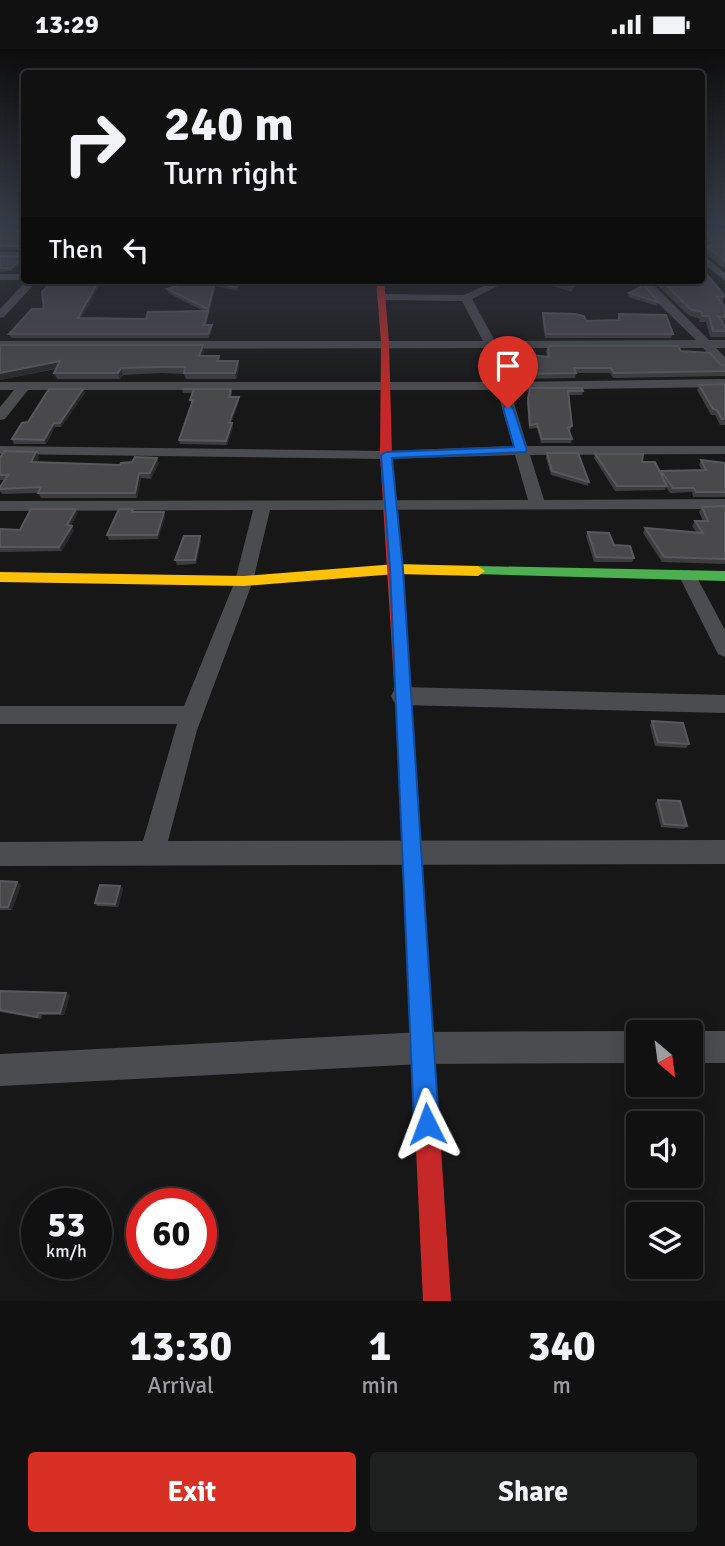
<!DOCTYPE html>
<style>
:root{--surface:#111;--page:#1e1f1f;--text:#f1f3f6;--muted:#9c9d9f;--line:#303131;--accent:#d93025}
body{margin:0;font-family:Signika,sans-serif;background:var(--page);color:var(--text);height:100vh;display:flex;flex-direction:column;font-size:26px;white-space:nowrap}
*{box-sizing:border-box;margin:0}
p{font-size:23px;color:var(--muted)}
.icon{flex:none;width:38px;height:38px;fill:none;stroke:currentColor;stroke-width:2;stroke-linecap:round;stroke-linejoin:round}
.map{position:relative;height:1252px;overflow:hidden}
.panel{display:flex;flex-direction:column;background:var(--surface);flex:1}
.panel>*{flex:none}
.guide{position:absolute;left:21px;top:21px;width:684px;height:214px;border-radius:7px;box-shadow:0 4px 18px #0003,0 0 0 2px var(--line);background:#111;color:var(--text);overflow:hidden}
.needle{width:46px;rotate:151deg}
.fabs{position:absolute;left:626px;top:971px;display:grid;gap:14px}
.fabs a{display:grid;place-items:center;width:77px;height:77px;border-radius:7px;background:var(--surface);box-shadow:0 4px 18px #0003,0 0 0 2px var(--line);font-size:35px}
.speed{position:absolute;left:21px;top:1139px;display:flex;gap:14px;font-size:35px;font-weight:700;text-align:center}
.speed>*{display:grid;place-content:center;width:91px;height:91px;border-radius:50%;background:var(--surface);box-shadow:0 4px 18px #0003,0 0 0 2px var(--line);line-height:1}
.speed small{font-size:18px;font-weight:400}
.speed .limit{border:10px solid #d22;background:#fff;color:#111}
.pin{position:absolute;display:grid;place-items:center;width:60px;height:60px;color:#fff;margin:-72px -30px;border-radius:50% 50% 50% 0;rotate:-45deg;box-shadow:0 0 7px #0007}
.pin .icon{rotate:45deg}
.me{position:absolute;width:77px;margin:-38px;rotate:357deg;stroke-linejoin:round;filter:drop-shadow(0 0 5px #0008)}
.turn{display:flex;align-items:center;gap:24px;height:147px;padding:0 28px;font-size:32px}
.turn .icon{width:91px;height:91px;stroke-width:2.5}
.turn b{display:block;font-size:49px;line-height:60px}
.then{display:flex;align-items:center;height:66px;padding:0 28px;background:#0003;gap:14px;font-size:26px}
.eta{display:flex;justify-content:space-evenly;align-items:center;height:119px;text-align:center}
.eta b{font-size:42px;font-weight:800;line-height:49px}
.action{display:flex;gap:14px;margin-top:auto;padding:14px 28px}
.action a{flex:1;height:80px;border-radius:7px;background:var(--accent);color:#fff;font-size:28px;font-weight:800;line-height:80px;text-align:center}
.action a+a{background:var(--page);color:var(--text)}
.status{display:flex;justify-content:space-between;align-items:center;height:49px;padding:0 35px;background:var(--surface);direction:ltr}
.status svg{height:19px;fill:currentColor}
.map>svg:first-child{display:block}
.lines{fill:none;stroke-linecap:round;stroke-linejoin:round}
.street{fill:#4b4c50;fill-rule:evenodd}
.fast{fill:#4caf50;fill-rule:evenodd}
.slow{fill:#ffc107;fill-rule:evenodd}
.jam{fill:#c62828;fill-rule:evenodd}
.wall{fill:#3d3d3f}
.shaded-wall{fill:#29292a}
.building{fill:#49494c;stroke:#58595d;stroke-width:2}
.route{fill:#1a73e8;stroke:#114b97;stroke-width:2}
</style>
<div class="status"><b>13:29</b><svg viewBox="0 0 49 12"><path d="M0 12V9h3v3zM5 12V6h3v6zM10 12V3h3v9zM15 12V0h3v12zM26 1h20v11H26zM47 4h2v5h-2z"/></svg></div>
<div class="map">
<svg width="725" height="1252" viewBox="0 0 725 1252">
<rect width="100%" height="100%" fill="#171717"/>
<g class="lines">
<path class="street" d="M702 176 725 179V185L702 182Z
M0 203H24V209H0Z
M702 205 725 224V232L702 213Z
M0 225H24V231H0Z
M27 231H38L4 268 0 269V260Z
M362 231H397L381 238Z
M497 231H510L472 250 495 292 696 291 660 256 639 231H649L709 291H725V299H716L725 308V320L721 319 703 299H497L508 333 725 330V338L510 341 527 397H725V405L530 406 544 451 725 450V460L270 461 253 532 197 681 168 792 725 791V815L0 817V793L143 792 177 675H0V657H184L235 532 253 461 0 462V452L528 451 515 406 386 410 0 405V397L386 402 513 397 497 341H28L5 370 0 371V358L14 341H0V333H495L485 299 0 300V292H483L462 252 382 251 377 248 382 245 464 246Z
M688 521 694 523 725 581V608L718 605 679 527 682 523Z
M402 638 725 646V664L402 656 394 653 391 647 394 641Z
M639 982 642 984H639V1014L422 1015 0 1037V1005L422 983Z
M691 982H725V1014H691V984H688Z"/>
<path class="fast" d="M478 517 725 522V532L473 525 471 522 473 519Z"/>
<path class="slow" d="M396 515 478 517 485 522 478 527 396 525 244 537 0 533V523L244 527Z
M404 659 410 661 412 666 431 947 428 955 420 958 412 955 409 947 396 666 398 661Z"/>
<path class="jam" d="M376 231H384L389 293 392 406 412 666 410 671 404 673 398 671 396 666 380 406 381 293Z
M420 936 428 939 431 947 451 1252H423L409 947 412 939Z"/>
</g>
<path class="wall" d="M0 174 23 184H24V201L0 200Z
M706 174H725V177Z
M705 179 725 181V218H722L705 204 707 198 709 197 703 185Z
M24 202V213L12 222 0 223V207L23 208Z
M702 208 707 213 704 218H702Z
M53 231H105L100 235 81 269 146 270 204 262 168 244 167 240 191 232 186 231H239L240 233 237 242 216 237 206 276H212V280L209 289H11L9 285 44 260Z
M534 231H571L573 237 572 243Z
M573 231H593L585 235Z
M655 231H702L725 247 722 253 725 258V274H722L725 278V288H710L706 273H699L700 270 688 266 654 233Z
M629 244 658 253 657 257 628 248Z
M543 264 586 272 618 271 619 265 673 285 671 289H545L542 268Z
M0 296 204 302 202 307H219L220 312H238L239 319 236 330H186L184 325 162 324 123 326 120 330H57L54 324 56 320 0 331Z
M548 297 681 302 725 316V327L613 329 610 324H576L575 329 518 330 521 305 547 308 546 302Z
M725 335V376H720L715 366H711L697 341 699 336Z
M530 339 583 342 582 346H568L571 381 569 382 572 390 571 394H541L537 379 529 380 527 353Z
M83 340 85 344 61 378H55L46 395H14L12 390 28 373Z
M182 340H231L232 344 231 348H239V352L231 374H232L233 378 227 396 180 395 179 391 192 356 190 351 192 344H183Z
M547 404 589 433 588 437 551 426 546 409Z
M595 405 642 413 660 424 661 422 702 421 699 416 701 411 725 414V448H693L692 443 670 444 666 438 665 441 615 442 594 409Z
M39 408 36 414 120 416 159 414 151 430 141 429 137 449H41L38 444 2 445 0 442V438L4 431H0V409Z
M725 457V515L662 513 643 484 645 479 697 484 692 477 695 472H703L699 463 702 458Z
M133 460 134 463 165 468 158 490 109 491 107 486Z
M78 464 71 476 74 481 62 502 0 503V480L20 481Z
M588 483 614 496 634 509 632 513H594L586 487Z
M201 491 196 515 177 516 175 511Z
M652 672 689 695 686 699 655 697 650 676Z
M658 751 687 777 684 780 661 778 655 754Z
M0 832 21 836 12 861H0Z
M120 837 123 840 118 858 97 857 95 854Z
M0 942 70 946 64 966H42L41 970 0 963Z"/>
<path class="shaded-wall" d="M24 208V213L12 222 11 219Z
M99 231H105L100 235 79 273 78 269Z
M215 234 216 237 209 264 208 260Z
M212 276V280L209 289 208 285Z
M203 296 204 302 200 313 199 307Z
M60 312 62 318 0 331V324Z
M238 312 239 319 236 330 235 324Z
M121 319 123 326 120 330 118 324Z
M83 340 85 344 61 378 60 374Z
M239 348V352L230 378 229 374Z
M54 374 55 378 46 395 44 391Z
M232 374 233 378 227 396 226 392Z
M36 403 39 408 33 419 31 413Z
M157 409 159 414 151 430 150 424Z
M139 424 141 429 137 449 135 444Z
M76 460 78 464 69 481 67 476Z
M164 463 165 468 158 490 157 486Z
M72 477 74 481 62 502 59 498Z
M200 487 201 491 196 515 195 511Z
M17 833 21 836 12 861 8 858Z
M120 837 123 840 118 858 115 855Z
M66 944 70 946 64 966 60 964Z"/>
<path class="building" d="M0 174 23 184H24V199L23 197H0Z
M705 179 725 181V212L707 198 713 195Z
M24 202V208L11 219H0V207L23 208Z
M702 220 725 247 717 248 725 258V268L718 267 725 278V282H713L709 267H702V263L690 260 661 231H702Z
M53 231H99L78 269 146 270 148 263 208 262 204 276H212L208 285H9L32 260H44L42 243Z
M195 231H239L236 238 215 234 208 260 167 240Z
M555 231H571L573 237Z
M644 236 658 253 629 244Z
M543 264 575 265 584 267 586 272 619 271V265L666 266 673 285H546Z
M0 296H203L199 307H219L217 312H238L235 324H184L185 318H161L121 319 118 324H54L60 312 0 324Z
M548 297H678L681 302 710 304 721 316H725V322L614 324 611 319H574L576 324 519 325 521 305 549 308Z
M725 335V370H722L717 361 713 360 699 336Z
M530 339H582L583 342H568L572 377 568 379 572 390H542L537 375 530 376 528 349Z
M49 340H83L60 374H54L44 391 12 390 22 374 28 373Z
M182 340H231L229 348H239L229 374H232L226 392 179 391 193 351H190L194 340Z
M4 402 36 403 31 413 120 416 121 414 132 413 135 408 157 409 150 424H139L135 444H38L41 438 0 440V438L8 426H0V409Z
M547 404H578L589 433 552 422Z
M595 405H643L642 413H655L667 437H617Z
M701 411 725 414V443H696L694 439H673L661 422 706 421Z
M725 457V510L664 508 645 479 703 484 695 472H708L702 458Z
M31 460H76L67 476 72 477 59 498H0V480L20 481Z
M119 460H133L132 463H164L157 486H107Z
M588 483 609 484 614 496 630 497 634 509 596 508Z
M184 487H200L195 511H175Z
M652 672 683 674 689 695 658 693Z
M658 751 680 752 687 777 664 775Z
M0 832 17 833 8 858H0Z
M100 836 120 837 115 855 95 854Z
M0 942 66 944 60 964H38L37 968 0 961Z"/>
<linearGradient id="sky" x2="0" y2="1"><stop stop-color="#0d0d0d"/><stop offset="0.5" stop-color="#363c47"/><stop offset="1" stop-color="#363c47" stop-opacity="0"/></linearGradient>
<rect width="725" height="349" fill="url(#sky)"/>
<path class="route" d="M508 355 513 359 527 401 525 403 392 409 403 520 439 1075 436 1084 427 1088 418 1084 414 1075 390 520 381 406 386 403 514 398 503 359Z"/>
</svg>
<div class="fabs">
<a><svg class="needle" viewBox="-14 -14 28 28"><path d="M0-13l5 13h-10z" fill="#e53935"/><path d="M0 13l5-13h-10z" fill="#9c9d9f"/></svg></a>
<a><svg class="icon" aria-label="sound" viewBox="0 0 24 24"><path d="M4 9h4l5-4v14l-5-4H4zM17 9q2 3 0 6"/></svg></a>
<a><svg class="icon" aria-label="layers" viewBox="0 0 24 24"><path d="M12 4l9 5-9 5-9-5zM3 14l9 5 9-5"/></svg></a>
</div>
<div class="speed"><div>53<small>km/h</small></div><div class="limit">60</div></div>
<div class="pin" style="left:508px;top:359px;background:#d93025"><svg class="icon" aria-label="arrive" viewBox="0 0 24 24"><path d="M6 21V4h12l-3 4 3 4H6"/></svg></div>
<svg class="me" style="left:427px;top:1075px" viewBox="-20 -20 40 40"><path d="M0-17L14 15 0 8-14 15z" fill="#1a73e8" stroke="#fff" stroke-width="4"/></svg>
<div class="guide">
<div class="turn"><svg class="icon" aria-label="right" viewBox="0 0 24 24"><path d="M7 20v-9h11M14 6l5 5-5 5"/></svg><div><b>240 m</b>Turn right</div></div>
<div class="then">Then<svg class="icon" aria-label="left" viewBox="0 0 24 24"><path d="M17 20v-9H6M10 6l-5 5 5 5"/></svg></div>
</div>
</div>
<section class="panel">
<div class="eta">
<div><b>13:30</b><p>Arrival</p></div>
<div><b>1</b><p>min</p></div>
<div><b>340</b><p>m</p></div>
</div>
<div class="action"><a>Exit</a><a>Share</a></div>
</section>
